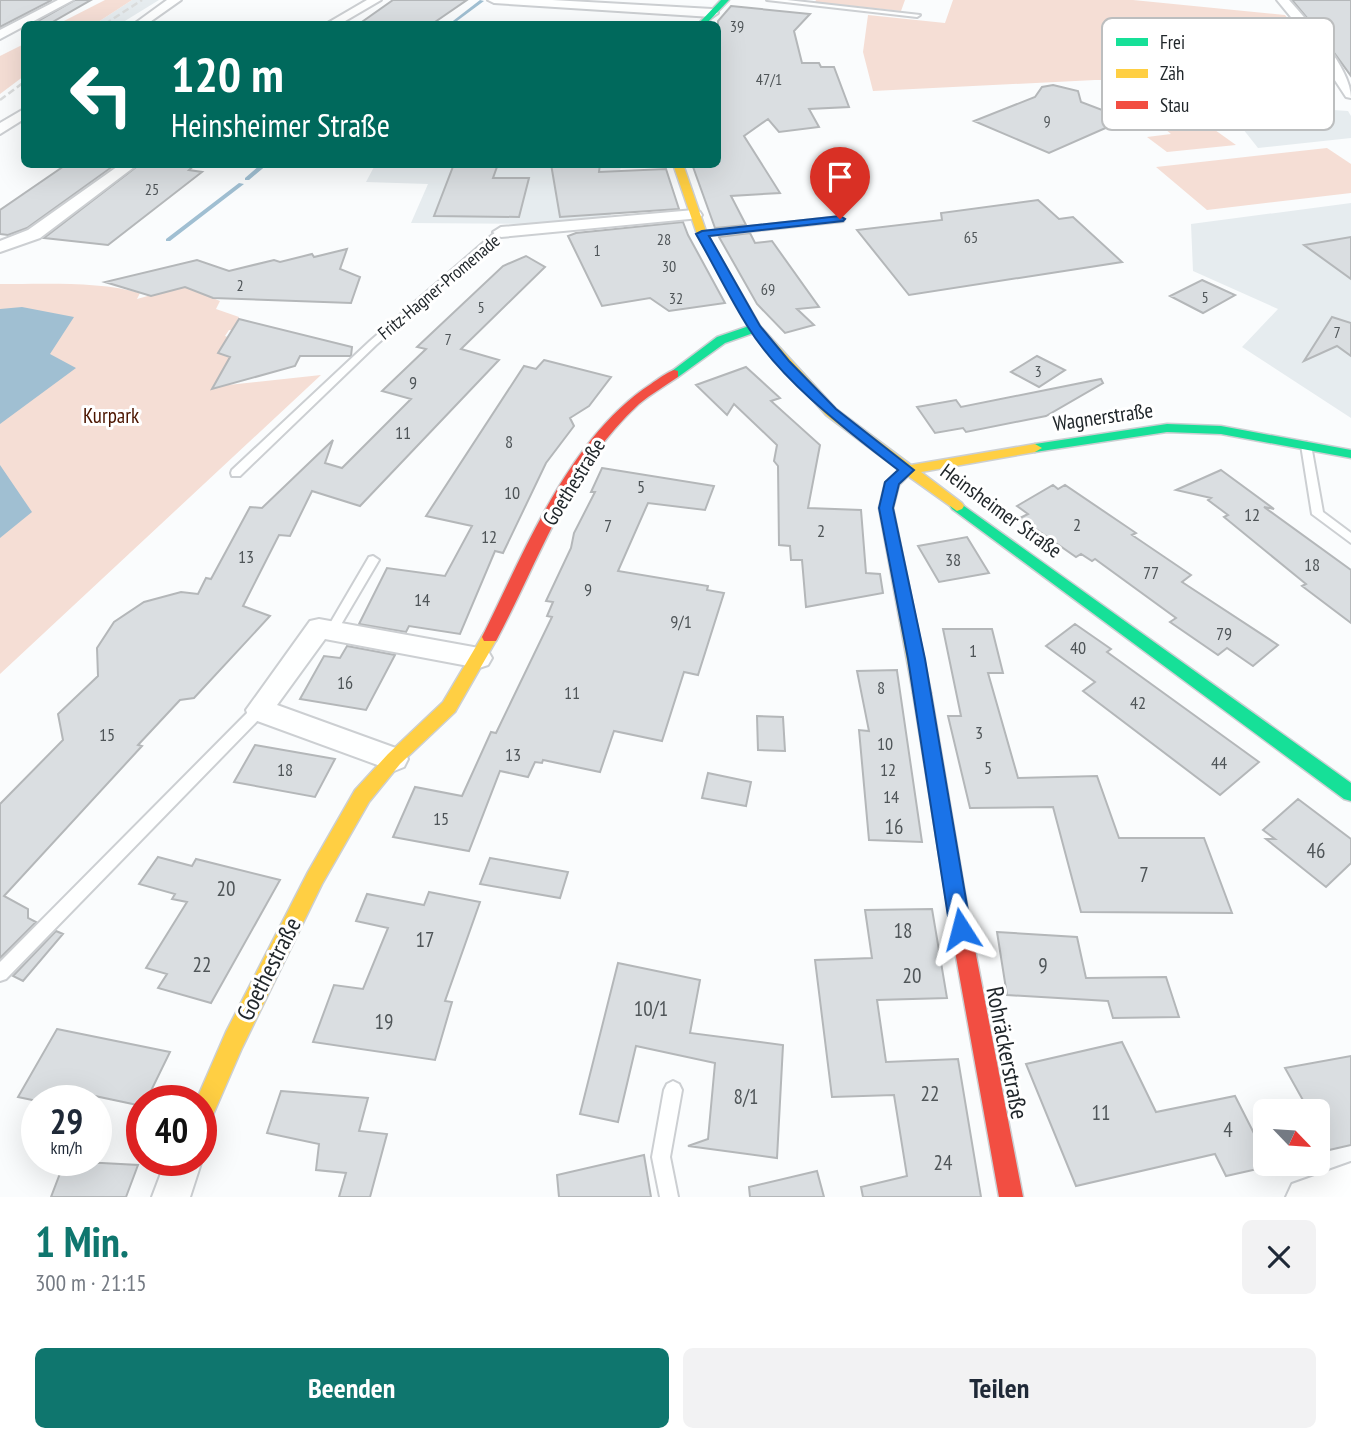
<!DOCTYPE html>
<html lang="de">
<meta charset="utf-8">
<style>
:root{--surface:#fff;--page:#f2f2f3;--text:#1f2937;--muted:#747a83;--accent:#0f766e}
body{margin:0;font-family:"PT Sans Narrow",sans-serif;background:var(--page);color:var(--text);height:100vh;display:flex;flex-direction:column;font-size:26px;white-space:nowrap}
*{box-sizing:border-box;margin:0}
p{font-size:23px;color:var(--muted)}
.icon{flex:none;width:38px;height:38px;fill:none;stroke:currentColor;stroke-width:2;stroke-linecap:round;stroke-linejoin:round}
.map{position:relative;height:1197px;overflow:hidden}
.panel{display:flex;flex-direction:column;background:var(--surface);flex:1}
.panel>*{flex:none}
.top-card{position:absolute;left:21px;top:21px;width:700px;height:147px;border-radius:10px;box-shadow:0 7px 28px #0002;background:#00695c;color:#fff;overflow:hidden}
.needle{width:46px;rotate:115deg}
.buttons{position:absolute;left:1253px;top:1099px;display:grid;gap:14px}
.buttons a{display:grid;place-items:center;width:77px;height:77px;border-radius:10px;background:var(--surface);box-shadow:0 7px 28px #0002;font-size:35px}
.speed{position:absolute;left:21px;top:1085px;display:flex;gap:14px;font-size:35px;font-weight:700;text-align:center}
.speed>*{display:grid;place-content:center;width:91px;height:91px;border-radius:50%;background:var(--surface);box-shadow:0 7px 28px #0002;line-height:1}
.speed small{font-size:18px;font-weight:400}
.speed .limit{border:10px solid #d22;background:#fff;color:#111}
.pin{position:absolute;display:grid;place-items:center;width:60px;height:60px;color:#fff;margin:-72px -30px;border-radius:50% 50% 50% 0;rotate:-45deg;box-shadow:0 0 7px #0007}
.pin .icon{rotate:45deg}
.me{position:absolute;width:77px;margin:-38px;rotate:351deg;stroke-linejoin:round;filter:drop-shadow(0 0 5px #0008)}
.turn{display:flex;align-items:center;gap:24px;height:147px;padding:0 35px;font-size:32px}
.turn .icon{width:91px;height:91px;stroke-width:2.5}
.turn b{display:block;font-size:49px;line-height:60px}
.round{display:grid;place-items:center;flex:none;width:74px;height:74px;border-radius:10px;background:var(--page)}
.headline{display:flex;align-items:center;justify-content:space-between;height:119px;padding:0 35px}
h1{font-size:42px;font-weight:700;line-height:52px;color:var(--accent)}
.cta{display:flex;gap:14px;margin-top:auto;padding:14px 35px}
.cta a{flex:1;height:80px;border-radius:10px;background:var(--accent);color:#fff;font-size:28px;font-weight:700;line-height:80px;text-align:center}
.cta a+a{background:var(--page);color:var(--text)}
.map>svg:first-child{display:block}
.built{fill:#e6ecef}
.green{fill:#f5ded5}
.water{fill:#a0bfd2}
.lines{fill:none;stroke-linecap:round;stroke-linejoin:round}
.stream{fill:#a0bfd2;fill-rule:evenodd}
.building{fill:#dadee1;stroke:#b4b7b9;stroke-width:2}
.lane-casing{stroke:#cccfd2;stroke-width:4}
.street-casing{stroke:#cccfd2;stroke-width:4}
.fast-casing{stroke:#cccfd2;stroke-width:3}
.slow-casing{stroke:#cccfd2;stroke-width:3}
.jam-casing{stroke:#cccfd2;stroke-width:3}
.lane{fill:#feffff;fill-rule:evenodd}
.street{fill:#feffff;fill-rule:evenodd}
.fast{fill:#16e098;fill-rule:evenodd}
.slow{fill:#ffcf43;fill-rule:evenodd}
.jam{fill:#f24e42;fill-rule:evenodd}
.rail{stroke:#dbdddd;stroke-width:2.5;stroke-dasharray:7 3.5;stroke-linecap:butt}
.route{fill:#1a73e8;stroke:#114b97;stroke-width:2}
.labels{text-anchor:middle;stroke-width:6;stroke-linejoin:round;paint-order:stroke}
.far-number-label{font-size:16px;fill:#4f5558}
.far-street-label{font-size:18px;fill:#21272b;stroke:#fff}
.number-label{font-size:18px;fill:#4f5558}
.park-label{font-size:21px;fill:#4c1600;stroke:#fff}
.street-label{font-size:21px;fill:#21272b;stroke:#fff}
.near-number-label{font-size:21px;fill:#4f5558}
.near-street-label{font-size:24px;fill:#21272b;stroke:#fff}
.key{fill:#fff;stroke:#bcbebf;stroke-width:2}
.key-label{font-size:19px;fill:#21272b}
</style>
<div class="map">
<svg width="1351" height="1197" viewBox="0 0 1351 1197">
<rect width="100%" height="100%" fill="#fafcfd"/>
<path class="built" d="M132 0H159L120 24H95Z
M1209 86 1319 89 1333 110 1348 111 1351 116V138L1258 148Z
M375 165 653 164V165L621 166 610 218 526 224 411 223 428 184 366 182Z
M1351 203V418L1242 347 1278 309 1193 271 1191 224Z"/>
<path class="green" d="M105 0H132L95 24H58Z
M816 0H905L901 11 815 2Z
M953 0H1133L1285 15 1333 75 1332 81 1095 80 873 91 863 52 868 15 945 23Z
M24 44V76L0 94V56Z
M1201 120 1236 145 1167 152 1147 137 1171 134 1159 124Z
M1327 148 1351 164V193L1207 210 1156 167Z
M0 284C41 284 101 281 140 293L137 299 183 286 220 301 216 309 239 317 232 330H229L225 336 228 337 218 352 230 357 217 381 228 385 321 375 0 674Z"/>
<path class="water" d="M22 307 74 317 50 354 76 368 0 424V309Z
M0 465 32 512 0 538Z"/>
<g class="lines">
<path class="stream" d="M480 0 484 1 453 24H449Z
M261 164H268L249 180H245V178Z
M239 183 244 184 170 241H166V239Z"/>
</g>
<path class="building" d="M0 0H52L0 27Z
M75 0H91L49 24H33Z
M393 0H467L432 24H359Z
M1292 0H1351V76L1319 32Z
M731 6 810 14 794 31 802 63H819L821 67H834L849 107 809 109 819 127 779 132 768 119 744 136 780 193 731 196 746 225 715 228 692 164H718V21Z
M1053 85 1078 91 1081 102 1126 119 1049 153 974 121 1035 97 1042 87Z
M67 164H116L27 228 8 235 0 234V210Z
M140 164H196L189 170 202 172 108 245 44 238Z
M454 164H498L493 178H529L519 217 434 216Z
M551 164H600L599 172 666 169 679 209 560 217Z
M1038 200 1059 219 1073 217 1122 262 909 295 857 230 942 220 941 213Z
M683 222 688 235 725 303 669 311 650 298 602 306 568 236 576 233Z
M750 233 755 243 772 241 819 307 797 309 814 325 785 333 757 304 719 237Z
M1351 237V279L1304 245Z
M347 249 340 269 360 277 351 303 213 298 185 287 151 296 105 282 197 260 229 271 274 260 280 262 312 254 314 257Z
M526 256 545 267 461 349 499 360 360 506 312 491 290 536 279 535 243 606 270 616 194 698 180 700 138 745 142 746 4 896 28 909V918L36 922 0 958V804L63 740 58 714 98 676 97 648 114 622 144 602 181 592 198 594 206 578 211 579 250 507 262 508 333 440 325 463 342 468 411 399 382 391 426 349 417 347 503 266Z
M1202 280 1235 295 1203 313 1170 296Z
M1332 317 1351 323V356L1337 346 1304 361Z
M239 319 352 347 351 356H300L295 366 212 389 230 357 218 353Z
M1037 356 1065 370 1039 387 1011 372Z
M544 360 611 377 589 406 570 418 574 426 546 463 503 553 495 551 460 634 409 626 406 632 359 624 387 568 445 576 472 526 426 516 524 366 536 369Z
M746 367 780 398 771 401 820 445 808 508 861 510 866 573 880 574 883 593 806 607 802 560H791L790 546 779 545 778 466 774 461 777 445 734 404 727 415 696 385Z
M1101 379 1103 383 1046 416 966 432 963 428 935 433 917 407 956 400 961 407Z
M602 468 714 486 705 510 648 503 618 571 708 586 707 590 724 593 698 675 684 672 662 741 614 731 600 772 543 760 542 763 535 762 528 777 500 771 469 851 393 837 415 787 462 796 491 732 496 733 552 617 547 616 553 602 546 601 571 548 574 533 595 492H591Z
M1221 470 1274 509 1264 507 1351 570V623L1302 586 1306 584 1224 517 1228 515 1208 500 1211 498 1176 490Z
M1053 485 1058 489 1065 485 1136 533 1132 535 1191 575 1182 582 1278 645 1253 666 1227 648 1218 655 1170 622 1176 618 1095 559 1092 561 1081 554 1076 557 1020 518 1028 514 1017 506Z
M967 537 989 573 939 582 918 546Z
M1075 624 1111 649 1107 652 1259 762 1220 795 1083 691 1095 682 1046 646Z
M943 629H992L1003 673H988L1018 778 1097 776 1119 838H1204L1232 913 1081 912 1053 807 970 808 948 716H961Z
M347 646 395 655 366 710 300 699 324 656 340 658Z
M897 670V671L922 842 869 840 859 730 869 731 857 671Z
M757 716 783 717 785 751 758 750Z
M255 745 335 759 315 797 234 782Z
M708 773 751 782 746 806 702 798Z
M1298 799 1351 839V863L1326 887 1266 839H1275L1263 830Z
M158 857 192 866 196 859 280 880 211 1003 158 988 167 974 146 968 187 902 172 899 175 894 139 884Z
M490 858 568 872 560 898 480 884Z
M429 892 480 902 445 1001 452 1002 435 1060 313 1042 334 985 363 989 388 928 356 921 367 894 424 905Z
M932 909 947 998 877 1000 886 1062 958 1059 981 1197H863L861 1187 907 1176 894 1095 832 1097 815 960 872 958 865 910Z
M56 931 63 934 23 981 13 976Z
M997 932 1077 937 1086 978 1166 977 1179 1017 1113 1018 1108 1001 1007 995Z
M618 963 700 980 690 1033 783 1045 777 1158 688 1146 708 1139 715 1063 636 1046 618 1122 580 1114Z
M57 1029 170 1052 146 1101H142V1106L90 1095 87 1101H37L18 1097Z
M1122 1042 1156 1112 1235 1096 1265 1155V1164L1271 1166 1226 1176 1215 1154 1076 1186 1026 1064Z
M1351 1056V1145L1329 1150 1318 1128V1111H1309L1285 1068Z
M281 1091 368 1098 359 1131 387 1134 370 1197H339L346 1173 316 1170 319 1144 267 1133Z
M644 1155 651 1197H559L557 1175Z
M64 1163H102L138 1165 126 1197H51Z
M817 1171 824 1197H750L749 1187Z"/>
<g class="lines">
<defs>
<path id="lane" d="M767 0H787L920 15 917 17Z
M840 217 844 219 843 221 702 236 698 234 702 232Z
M498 230 505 232 376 345 240 476H232L231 473 232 470 370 341Z
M1306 442 1311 445 1323 512 1351 533V543L1312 514 1301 445Z
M373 556 379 560 336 633H328L326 630 328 627 369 557Z
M259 705 264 706 266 710 264 714 6 979 0 981V962L254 706Z
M673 1081 679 1084 682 1090 670 1157 678 1197H660L652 1157 664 1090 667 1084Z"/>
<path id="street" d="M58 0H73L0 39V30Z
M167 0H181L147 24H134Z
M367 0H381L340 24H326Z
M488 0H552L712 9 718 13 712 17 494 3Z
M1277 0H1289C1309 23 1351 68 1351 98L1346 97 1304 33Z
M24 109V119L0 134V123Z
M121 164H138L40 238 0 252V241L28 230Z
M694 210 700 212 702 215 700 218 501 237 493 232 501 227Z
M319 619 479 648 488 651 492 658 488 665 479 668 325 639 277 705 404 751 408 759 404 767 394 771 249 718 246 710 310 621Z
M201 1157 202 1160 190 1197H152L166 1160H201Z
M1351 1163V1197H1286L1292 1184Z"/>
<path id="fast" d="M721 0H729L706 24H698Z
M755 324 759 325V331L725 343 678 377H670L668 374 717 337Z
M1167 424 1221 426 1351 450V458L1221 434 1167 432 1035 452 1028 448 1035 444Z
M957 501 1351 783V801L1344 799 952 509 950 506 952 503Z"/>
<path id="slow" d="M673 164H683L707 234 760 326 836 409 911 465 1035 444 1042 448 1035 452 921 472 962 503 964 506 962 509 957 511 908 476 899 485 893 508 931 693 928 698 922 700 916 698 913 693 879 508 885 483 899 470 826 415 751 331 697 234Z
M490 631 496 633 498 637 455 712 400 764 369 802 322 884 242 1048 209 1124 201 1127V1101H196L226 1032 308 872 355 790 388 754 443 702 484 633Z"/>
<path id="jam" d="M674 370 678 371V377C665 386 651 394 639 404 569 468 539 561 496 641H484L482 637C524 553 569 437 651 384 658 379 666 373 674 370Z
M922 686 928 688 931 693 971 929 1023 1197H999L951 929 913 693 916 688Z"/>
</defs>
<use href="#lane" class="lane-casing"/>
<use href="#street" class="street-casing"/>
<use href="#fast" class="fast-casing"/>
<use href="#slow" class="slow-casing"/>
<use href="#jam" class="jam-casing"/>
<use href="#lane" class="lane"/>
<use href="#street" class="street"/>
<use href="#fast" class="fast"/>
<use href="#slow" class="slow"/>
<use href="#jam" class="jam"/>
<path class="rail" d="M105 24 142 0
M0 100 24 82"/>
</g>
<path class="route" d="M840 216 845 219 843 221 709 236 760 326 789 361 836 409 914 470 899 484 893 508 925 659 971 929 968 936 961 939 953 936 950 929 908 659 879 508 885 482 898 470C848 431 782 382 748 327 729 297 714 265 696 234L702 231Z"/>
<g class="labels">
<g class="far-number-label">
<text x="737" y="32">39</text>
<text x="769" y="85">47/1</text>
<text x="1047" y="127">9</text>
<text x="152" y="195">25</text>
<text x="971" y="243">65</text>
<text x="664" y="245">28</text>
<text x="597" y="256">1</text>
<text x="669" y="272">30</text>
<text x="240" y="291">2</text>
<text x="768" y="295">69</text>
<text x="1205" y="303">5</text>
<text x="676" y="304">32</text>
<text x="481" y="313">5</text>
<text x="1337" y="338">7</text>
<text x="448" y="345">7</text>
<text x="1038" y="377">3</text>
</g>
<g class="far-street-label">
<text transform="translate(439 287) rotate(-40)" y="6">Fritz-Hagner-Promenade</text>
</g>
<g class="number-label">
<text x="413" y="389">9</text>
<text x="403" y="439">11</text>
<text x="509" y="448">8</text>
<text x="641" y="493">5</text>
<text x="512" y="499">10</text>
<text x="1252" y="521">12</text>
<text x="1077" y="531">2</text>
<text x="608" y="532">7</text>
<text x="821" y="537">2</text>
<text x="489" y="543">12</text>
<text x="246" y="563">13</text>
<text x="953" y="566">38</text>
<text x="1312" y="571">18</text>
<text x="1151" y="579">77</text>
<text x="588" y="596">9</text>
<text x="422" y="606">14</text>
<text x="681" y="628">9/1</text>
<text x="1224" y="640">79</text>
<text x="1078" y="654">40</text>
<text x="973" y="657">1</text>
<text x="345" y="689">16</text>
<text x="881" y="694">8</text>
<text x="572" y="699">11</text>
<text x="1138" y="709">42</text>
<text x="979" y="739">3</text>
<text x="107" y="741">15</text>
<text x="885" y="750">10</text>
<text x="513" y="761">13</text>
<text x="1219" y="769">44</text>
<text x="988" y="774">5</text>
<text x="285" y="776">18</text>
<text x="888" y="776">12</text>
<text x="891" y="803">14</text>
<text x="441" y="825">15</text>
</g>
<g class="park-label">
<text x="111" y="423">Kurpark</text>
</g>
<g class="street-label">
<text transform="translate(1103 417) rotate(-8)" y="7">Wagnerstraße</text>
<text transform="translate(574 482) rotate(-58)" y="7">Goethestraße</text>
<text transform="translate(1001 511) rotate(36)" y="7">Heinsheimer Straße</text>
</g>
<g class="near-number-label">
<text x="894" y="834">16</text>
<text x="1316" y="858">46</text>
<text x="1144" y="882">7</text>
<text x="226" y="896">20</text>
<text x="903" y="938">18</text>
<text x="425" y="947">17</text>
<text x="202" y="972">22</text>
<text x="1043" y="973">9</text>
<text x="912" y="983">20</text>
<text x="651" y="1016">10/1</text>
<text x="384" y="1029">19</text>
<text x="930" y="1101">22</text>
<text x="746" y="1104">8/1</text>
<text x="1101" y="1120">11</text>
<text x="1228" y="1137">4</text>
<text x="943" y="1170">24</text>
</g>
<g class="near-street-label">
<text transform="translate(269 969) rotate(-63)" y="8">Goethestraße</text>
<text transform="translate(1007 1053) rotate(79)" y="8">Rohräckerstraße</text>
</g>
</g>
<rect x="1102" y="18" width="232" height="112" rx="10" class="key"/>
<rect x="1116" y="38" width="32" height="8" fill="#16e098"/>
<rect x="1116" y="69" width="32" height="9" fill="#ffcf43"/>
<rect x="1116" y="101" width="32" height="8" fill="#f24e42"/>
<g class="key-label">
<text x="1160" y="49">Frei</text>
<text x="1160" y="80">Zäh</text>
<text x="1160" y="112">Stau</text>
</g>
</svg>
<div class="buttons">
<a><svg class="needle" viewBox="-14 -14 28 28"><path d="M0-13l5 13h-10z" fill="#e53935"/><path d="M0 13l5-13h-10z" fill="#747a83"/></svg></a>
</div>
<div class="speed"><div>29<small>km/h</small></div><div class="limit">40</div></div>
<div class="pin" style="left:840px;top:219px;background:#d93025"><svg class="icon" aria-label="arrive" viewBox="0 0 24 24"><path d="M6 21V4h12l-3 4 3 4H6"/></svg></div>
<svg class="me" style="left:961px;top:929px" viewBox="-20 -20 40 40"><path d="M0-17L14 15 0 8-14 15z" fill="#1a73e8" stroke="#fff" stroke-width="4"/></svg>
<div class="top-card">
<div class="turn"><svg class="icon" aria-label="left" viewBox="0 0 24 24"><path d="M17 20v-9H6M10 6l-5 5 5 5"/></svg><div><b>120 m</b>Heinsheimer Straße</div></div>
</div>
</div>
<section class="panel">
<div class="headline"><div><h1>1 Min.</h1><p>300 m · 21:15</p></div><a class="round"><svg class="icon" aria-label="close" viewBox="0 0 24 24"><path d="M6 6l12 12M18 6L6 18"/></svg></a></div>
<div class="cta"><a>Beenden</a><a>Teilen</a></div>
</section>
